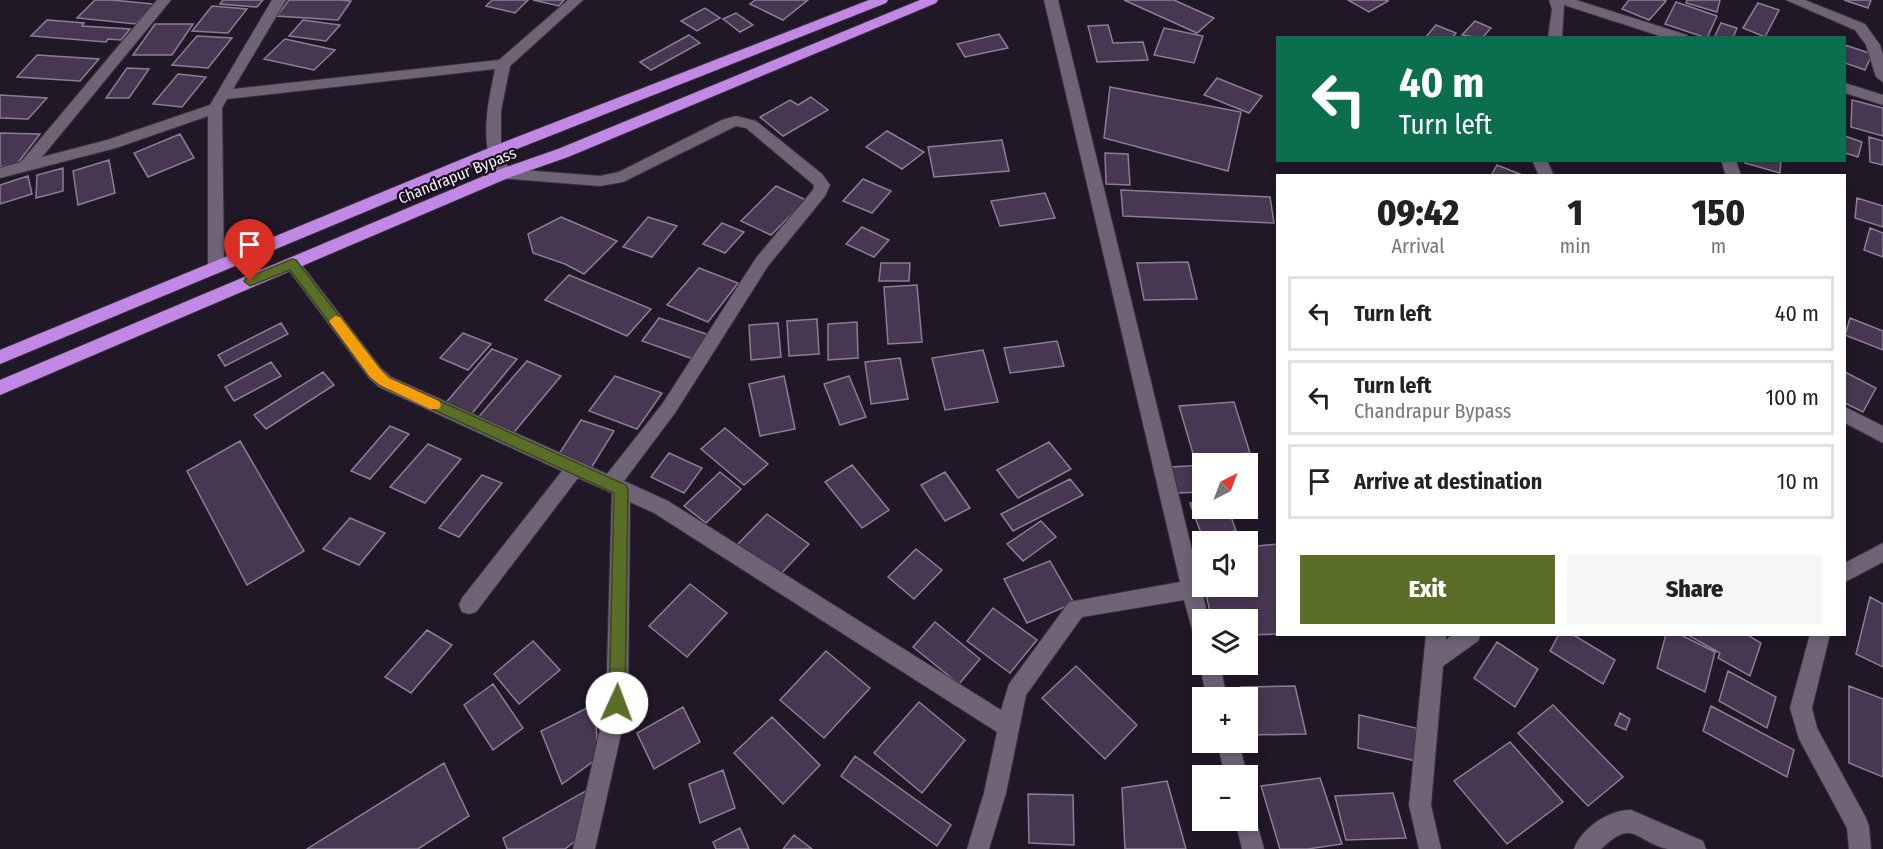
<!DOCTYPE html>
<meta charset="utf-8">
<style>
:root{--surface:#fff;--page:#f6f6f6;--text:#222;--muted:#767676;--line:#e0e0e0;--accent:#5a6e28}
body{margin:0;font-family:"Fira Sans Condensed",sans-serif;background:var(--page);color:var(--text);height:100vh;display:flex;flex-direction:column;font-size:22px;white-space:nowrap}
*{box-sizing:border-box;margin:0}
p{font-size:20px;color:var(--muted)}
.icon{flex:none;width:33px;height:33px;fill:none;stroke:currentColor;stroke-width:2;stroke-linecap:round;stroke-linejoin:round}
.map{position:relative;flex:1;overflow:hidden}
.drawer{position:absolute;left:1276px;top:174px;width:570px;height:462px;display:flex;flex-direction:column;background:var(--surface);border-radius:0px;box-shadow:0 3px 9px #0003}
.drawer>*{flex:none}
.guide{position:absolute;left:1276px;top:36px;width:570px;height:126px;border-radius:0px;box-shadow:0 3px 9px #0003;background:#0b6e4f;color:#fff;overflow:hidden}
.needle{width:39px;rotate:42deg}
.controls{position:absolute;left:1192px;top:453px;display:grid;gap:12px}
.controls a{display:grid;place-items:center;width:66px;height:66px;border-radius:0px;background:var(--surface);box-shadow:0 3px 9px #0003;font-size:30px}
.pin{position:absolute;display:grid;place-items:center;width:51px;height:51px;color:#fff;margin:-62px -26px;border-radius:50% 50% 50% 0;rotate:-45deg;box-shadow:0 0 6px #0007}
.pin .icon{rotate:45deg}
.me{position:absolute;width:66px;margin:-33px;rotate:2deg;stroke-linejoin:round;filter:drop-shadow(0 0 4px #0008)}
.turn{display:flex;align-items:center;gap:21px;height:126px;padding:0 24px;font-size:27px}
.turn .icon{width:78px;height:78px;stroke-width:2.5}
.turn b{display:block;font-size:42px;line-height:51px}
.eta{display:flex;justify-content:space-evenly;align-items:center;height:102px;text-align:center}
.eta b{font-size:36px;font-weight:800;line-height:42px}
.primary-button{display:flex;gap:12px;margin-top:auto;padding:12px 24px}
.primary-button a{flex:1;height:69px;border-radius:0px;background:var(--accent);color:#fff;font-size:24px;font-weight:800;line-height:69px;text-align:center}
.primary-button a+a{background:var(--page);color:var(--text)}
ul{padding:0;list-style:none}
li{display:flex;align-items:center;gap:18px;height:75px;margin:0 12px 9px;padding:0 12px;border:3px solid var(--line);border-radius:0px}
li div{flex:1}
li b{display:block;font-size:22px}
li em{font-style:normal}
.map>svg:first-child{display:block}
.building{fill:#483753;stroke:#8a7f92;stroke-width:1.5}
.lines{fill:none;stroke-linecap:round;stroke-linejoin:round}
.minor-casing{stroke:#39333e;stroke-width:2}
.highway-casing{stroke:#39333e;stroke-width:2}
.minor{fill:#6e6476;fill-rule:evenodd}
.highway{fill:#c188e5;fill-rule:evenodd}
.route{fill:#5a6e28;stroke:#3a481a;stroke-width:1.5}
.slow{fill:#f59e0b}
.labels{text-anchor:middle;stroke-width:4.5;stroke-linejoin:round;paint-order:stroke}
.street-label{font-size:16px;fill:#f5effa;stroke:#180f1d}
</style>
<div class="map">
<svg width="1883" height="849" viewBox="0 0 1883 849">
<rect width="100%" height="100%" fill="#211827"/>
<path class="building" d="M95 0H112L154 4 136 24 77 18Z
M223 0H263L257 7 220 4Z
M289 0H341L351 1 338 20 277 16Z
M492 0H528L515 13 486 6Z
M533 0H564L559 6Z
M755 0H808L783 20 750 4Z
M1124 0H1174L1214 18 1197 33Z
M1348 0H1386L1388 1 1369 12Z
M1629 0H1663L1666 1 1649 20 1622 9Z
M1687 0H1720L1717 12 1686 3Z
M1844 0H1871L1868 8Z
M1676 2 1717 16 1707 38 1665 24Z
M1758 3 1779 10 1765 37 1743 28Z
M212 6 247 9 228 33 192 31Z
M705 8 720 18 697 31 681 21Z
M736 13 753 25 740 32 723 19Z
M47 20 84 23 82 26 130 29 121 40 108 39 106 42 31 36Z
M303 20 340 25 326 41 289 36Z
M1475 21 1491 28 1482 38 1462 35Z
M1721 23 1737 28 1733 38H1714Z
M155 24H193L172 55H133Z
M1108 25 1113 43 1143 42 1148 60 1097 62 1088 26Z
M1436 25 1456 33 1452 38H1425Z
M1164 28 1203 36 1194 63 1154 55Z
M999 34 1008 48 965 57 957 44Z
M689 35 700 43 651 70 640 62Z
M197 36 232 38 208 68 172 65Z
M285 39 335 50 314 70 264 59Z
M1845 45 1872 54 1865 70 1845 63Z
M37 55 99 59 80 81 17 77Z
M127 68 149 69 129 98H106Z
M178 74 206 77 182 107 153 104Z
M1217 78 1262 96 1249 113 1204 95Z
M1110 87 1241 112 1228 171 1104 138Z
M0 95 47 98 28 119 0 118Z
M811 97 828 110 783 136 760 117 790 100 798 105Z
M1852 100 1883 108V136L1851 127Z
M887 131 924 152 902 169 866 147Z
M0 133 40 134 17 164 0 167Z
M180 134 194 158 148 177 134 153Z
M1845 136 1862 142 1858 157 1845 153Z
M1869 137 1883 141V165L1870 162Z
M1002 140 1009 171 934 177 928 147Z
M1105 153 1128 154 1130 185 1106 184Z
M109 160 115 193 78 205 73 171Z
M1746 160H1781L1780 173 1745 163Z
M1497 165 1525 176H1491Z
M63 168V191L36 198 37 175Z
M28 176 32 194 0 204V185Z
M863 179 891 191 872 213 843 201Z
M776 186 806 200 771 235 741 221Z
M1121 190 1270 197 1274 223 1123 216Z
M1045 193 1055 218 1000 226 991 201Z
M1857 198 1883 206V227L1855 218Z
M561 217 617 241 584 274 565 264 533 253 528 234Z
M648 217 677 226 652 257 623 247Z
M722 223 744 232 725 253 703 244Z
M862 227 889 240 874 257 846 244Z
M1870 228 1883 233V257L1864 250Z
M1188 262 1197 299 1144 300 1137 263Z
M881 263H910L909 281H879Z
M699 268 738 283 708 322 667 305Z
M569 275 651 309 627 336 545 300Z
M917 285 922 342 888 344 884 287Z
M659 318 712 336 696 360 642 341Z
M1850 318 1883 331V350L1845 335Z
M817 319 819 354 789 356 787 321Z
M857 322 858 358 828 360V324Z
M281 323 288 334 225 366 218 355Z
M778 323 781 357 751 360 749 325Z
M463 333 491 344 468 370 440 358Z
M1057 341 1064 366 1010 373 1004 348Z
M492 349 517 359 469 417 443 406Z
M983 350 998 402 945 410 932 358Z
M900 358 908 399 871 404 865 362Z
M527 361 561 376 510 437 475 421Z
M271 362 281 376 234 401 225 387Z
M323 372 334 385 266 429 254 415Z
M1845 372 1876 388 1863 412 1845 403Z
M615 376 662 393 637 429 589 411Z
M784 376 795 429 760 436 749 384Z
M849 376 866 417 840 425 824 384Z
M1234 402 1250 453 1194 457 1179 406Z
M581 420 614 431 591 468 557 457Z
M390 426 409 434 370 479 351 471Z
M725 428 768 464 744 485 701 449Z
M240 441 304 551 247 585 187 471Z
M1049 442 1071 469 1018 498 997 470Z
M428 444 461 459 425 503 390 487Z
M669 453 702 468 684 493 651 477Z
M852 465 889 510 862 528 825 482Z
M1203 465V492L1177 493 1171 467Z
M720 472 741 489 706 523 684 506Z
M945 472 970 508 945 521 921 485Z
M482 475 502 483 459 537 439 528Z
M1070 479 1083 495 1013 531 1001 514Z
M1203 501V508H1228L1236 531 1202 536 1190 503Z
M767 514 809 544 777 578 736 546Z
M350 518 385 533 359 565 323 549Z
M1041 521 1056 537 1023 561 1007 544Z
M1278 544V634L1248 635V620H1212L1204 586H1248V547Z
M916 549 942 570 914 599 888 577Z
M1203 550V583L1195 551Z
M1050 561 1074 603 1027 623 1004 579Z
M690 584 727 613 687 657 649 626Z
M1870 597 1883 604V667L1856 654Z
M993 608 1037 640 1010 673 967 641Z
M935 622 980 659 959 684 913 647Z
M427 630 452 645 411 693 385 677Z
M1559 634H1572L1615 660 1603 684 1550 651Z
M1666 634H1679L1715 652 1705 692 1657 668Z
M1686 634H1746L1761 643 1750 676 1718 658 1720 653Z
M533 641 560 670 519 704 494 674Z
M1497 642 1538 669 1515 707 1474 678Z
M826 651 870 688 824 738 780 700Z
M1076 666 1137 725 1105 759 1042 698Z
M1728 671 1776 697 1767 728 1719 701Z
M493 684 523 728 493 750 464 705Z
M1295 686 1306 734 1250 735 1248 698H1243L1241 687Z
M1849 686 1883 699V777L1849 763Z
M919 702 965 740 922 793 874 753Z
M595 704 598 758 562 784 541 731Z
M1553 705 1623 777 1588 806 1518 733Z
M1711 706 1794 750 1787 777 1703 731Z
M683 707 700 742 654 769 637 733Z
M1620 713 1630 719 1626 730 1615 725Z
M1359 715 1416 728V761L1358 748Z
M772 717 820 765 783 804 734 753Z
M1510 742 1563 802 1507 844 1454 781Z
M855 756 951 825 937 846 841 776Z
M444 763 469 816 418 849H307Z
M723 770 735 808 700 823 689 784Z
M1320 778 1342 844 1308 849H1280L1261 786Z
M1167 781 1186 849H1125L1122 788Z
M596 785 578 839 565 849H507L503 838Z
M1393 793 1406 838 1346 840 1335 796Z
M1028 794 1073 795 1074 845 1029 843Z
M740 828 749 849H716L713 842Z
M794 835 812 849H783Z"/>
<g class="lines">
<defs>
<path id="minor" d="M157 0H171L42 157 107 140 210 105 272 0H286L233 89 499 60 568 0H583L510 66 501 111V152L509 169 600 176 619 172 722 120 736 116 756 121 822 174 830 185 825 196 768 266 675 413 624 481 668 501 1001 710 1009 684 1069 602 1180 582 1044 0H1058L1209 620H1203V647L1196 644 1184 600 1082 617 1026 695 1006 793 989 849H967L984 793 997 732 654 513 630 502 628 703 595 849H573L606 703 612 493 578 478 476 612 469 614 462 612 459 605 462 598 562 471 379 387 369 378 284 264 286 260H298L381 368 391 377 607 474 663 403 756 258 813 190 814 185 746 128 736 126 623 182 600 186 498 178C478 144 488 105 495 69L227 99 222 108 224 267 222 271H210L208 267V116L116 148 0 178V168L21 162Z
M1549 0H1576L1687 35 1688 38H1666L1564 5 1562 38H1548L1552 9Z
M1786 0H1805L1865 24 1880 45 1883 55V82L1876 77 1866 45 1855 30Z
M1845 83 1883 95V105L1845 93Z
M1532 160H1547L1554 176H1539Z
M1721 160H1736L1741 176H1726Z
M1845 407 1883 426V443L1845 423Z
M1883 543V562L1845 582V563Z
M1426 634H1446V640L1453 634H1481L1478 641 1443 666 1431 805 1441 849H1419L1409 805Z
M1810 634H1830L1812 708 1817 728 1866 818 1869 826 1871 849H1849L1847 828 1799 739 1790 708Z
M1203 657V664H1220L1227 698H1206L1200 664Z
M1217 742H1239L1247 776H1225Z
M1248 810 1254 812 1264 849H1242L1235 820H1248Z
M1631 810 1703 841 1706 849C1695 849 1680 849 1668 849 1635 842 1634 817 1601 849H1574C1582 828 1608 810 1631 810Z"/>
<path id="highway" d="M869 0H888L886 3 499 156 0 364V350L489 148Z
M920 0H938L936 3 568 157 508 178 0 395V380L498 170 558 149Z"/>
</defs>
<use href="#minor" class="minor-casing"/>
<use href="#highway" class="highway-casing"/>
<use href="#minor" class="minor"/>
<use href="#highway" class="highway"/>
</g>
<path class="route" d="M292 259 296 260 380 369 389 378 626 485 628 490 625 703 622 709 617 711 611 709 609 703 614 493 380 385 370 377 290 270 250 286 244 281 246 278Z"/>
<path class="slow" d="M335 316 340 317 380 369 389 378 439 401 441 405 439 409H430L380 385 370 377 331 324 329 321Z"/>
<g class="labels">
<g class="street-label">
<text transform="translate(457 175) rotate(-22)" y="6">Chandrapur Bypass</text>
</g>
</g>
</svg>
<div class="controls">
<a><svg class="needle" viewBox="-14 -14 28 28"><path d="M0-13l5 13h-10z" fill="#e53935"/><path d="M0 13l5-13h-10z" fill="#767676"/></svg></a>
<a><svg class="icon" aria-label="sound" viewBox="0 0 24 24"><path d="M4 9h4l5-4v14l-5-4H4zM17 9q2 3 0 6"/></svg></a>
<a><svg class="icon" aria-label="layers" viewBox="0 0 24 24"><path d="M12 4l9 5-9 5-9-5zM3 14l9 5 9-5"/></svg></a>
<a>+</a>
<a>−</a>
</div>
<div class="pin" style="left:250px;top:281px;background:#d93025"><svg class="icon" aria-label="arrive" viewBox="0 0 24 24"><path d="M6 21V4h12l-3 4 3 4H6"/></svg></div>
<svg class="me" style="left:617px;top:703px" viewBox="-20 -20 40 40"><circle r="19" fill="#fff"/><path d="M0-13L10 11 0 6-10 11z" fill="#5a6e28"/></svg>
<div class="guide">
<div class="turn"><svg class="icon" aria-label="left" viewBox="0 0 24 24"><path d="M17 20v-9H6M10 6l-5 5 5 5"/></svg><div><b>40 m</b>Turn left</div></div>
</div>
<section class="drawer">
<div class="eta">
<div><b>09:42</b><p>Arrival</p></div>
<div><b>1</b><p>min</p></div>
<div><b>150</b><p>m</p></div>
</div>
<ul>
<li><svg class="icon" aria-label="left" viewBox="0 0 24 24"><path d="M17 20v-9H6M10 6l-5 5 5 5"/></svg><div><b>Turn left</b></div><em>40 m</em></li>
<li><svg class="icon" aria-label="left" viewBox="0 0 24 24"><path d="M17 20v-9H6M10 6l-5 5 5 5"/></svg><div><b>Turn left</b><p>Chandrapur Bypass</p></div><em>100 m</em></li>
<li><svg class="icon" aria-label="arrive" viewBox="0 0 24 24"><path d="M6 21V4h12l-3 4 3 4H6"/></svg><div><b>Arrive at destination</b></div><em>10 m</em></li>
</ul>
<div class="primary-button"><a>Exit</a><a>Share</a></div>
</section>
</div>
